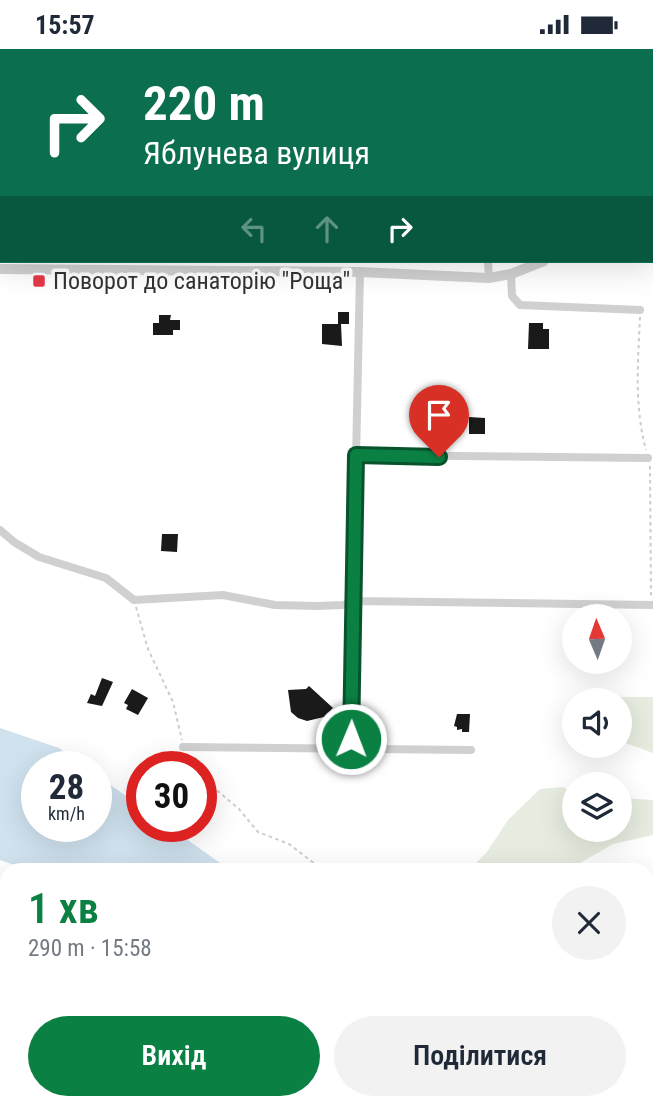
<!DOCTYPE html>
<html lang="uk">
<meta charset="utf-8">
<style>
:root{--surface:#fff;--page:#f2f2f3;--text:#1f2937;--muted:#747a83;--accent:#0b8043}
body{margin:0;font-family:"Roboto Condensed",sans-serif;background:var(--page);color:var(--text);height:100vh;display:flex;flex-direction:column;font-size:26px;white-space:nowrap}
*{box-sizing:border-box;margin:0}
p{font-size:23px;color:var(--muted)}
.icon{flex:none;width:38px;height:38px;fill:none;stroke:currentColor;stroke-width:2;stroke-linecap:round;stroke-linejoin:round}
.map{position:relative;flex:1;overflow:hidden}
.details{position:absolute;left:0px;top:814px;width:654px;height:247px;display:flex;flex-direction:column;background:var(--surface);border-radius:21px 21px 0 0;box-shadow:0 7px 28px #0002}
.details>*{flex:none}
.top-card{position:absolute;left:0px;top:0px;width:654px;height:214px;box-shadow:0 7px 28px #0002;background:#0b6e4f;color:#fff;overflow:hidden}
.needle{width:46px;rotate:358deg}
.controls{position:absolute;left:562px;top:555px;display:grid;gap:14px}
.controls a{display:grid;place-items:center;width:70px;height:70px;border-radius:50%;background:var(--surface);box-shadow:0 7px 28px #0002;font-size:35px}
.speed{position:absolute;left:21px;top:702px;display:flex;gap:14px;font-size:35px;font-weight:700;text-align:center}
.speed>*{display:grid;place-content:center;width:91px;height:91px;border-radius:50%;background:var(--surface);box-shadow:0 7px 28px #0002;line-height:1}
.speed small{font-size:18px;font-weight:400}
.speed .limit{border:10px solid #d22;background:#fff;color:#111}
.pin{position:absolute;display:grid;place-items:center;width:60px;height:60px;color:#fff;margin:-72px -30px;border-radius:50% 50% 50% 0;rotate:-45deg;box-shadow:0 0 7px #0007}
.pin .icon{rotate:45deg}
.me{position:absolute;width:77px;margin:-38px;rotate:1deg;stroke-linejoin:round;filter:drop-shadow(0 0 5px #0008)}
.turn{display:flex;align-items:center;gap:24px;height:147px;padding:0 28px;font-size:32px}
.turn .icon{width:91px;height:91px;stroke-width:2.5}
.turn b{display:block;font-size:49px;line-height:60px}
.lanes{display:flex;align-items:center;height:66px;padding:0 28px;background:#0003;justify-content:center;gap:35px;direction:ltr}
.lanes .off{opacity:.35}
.round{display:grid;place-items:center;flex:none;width:74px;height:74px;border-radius:37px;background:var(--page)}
.headline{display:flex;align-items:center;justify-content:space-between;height:119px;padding:0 28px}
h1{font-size:42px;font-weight:600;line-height:52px;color:var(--accent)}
.primary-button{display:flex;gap:14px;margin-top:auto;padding:14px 28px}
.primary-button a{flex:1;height:80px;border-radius:42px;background:var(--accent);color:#fff;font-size:28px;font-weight:600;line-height:80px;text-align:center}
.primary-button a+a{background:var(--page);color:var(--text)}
.status{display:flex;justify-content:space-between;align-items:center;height:49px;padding:0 35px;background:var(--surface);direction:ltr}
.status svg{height:19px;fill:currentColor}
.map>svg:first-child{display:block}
.green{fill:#e6ecdf}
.water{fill:#cfe2ee}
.building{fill:#1a1a1a}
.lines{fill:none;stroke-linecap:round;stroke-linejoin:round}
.path{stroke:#cdcdcd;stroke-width:2;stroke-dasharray:3.5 3.5;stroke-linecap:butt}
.minor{stroke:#d0d0d0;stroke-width:8}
.tertiary{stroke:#d0d0d0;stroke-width:10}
.route-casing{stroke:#07532c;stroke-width:18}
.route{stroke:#0b8043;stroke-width:12}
.poi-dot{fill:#e63946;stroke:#fff;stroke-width:2.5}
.labels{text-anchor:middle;stroke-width:7;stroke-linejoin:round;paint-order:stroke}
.poi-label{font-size:24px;fill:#333;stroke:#fff;text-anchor:start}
</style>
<div class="status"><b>15:57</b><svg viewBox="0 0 49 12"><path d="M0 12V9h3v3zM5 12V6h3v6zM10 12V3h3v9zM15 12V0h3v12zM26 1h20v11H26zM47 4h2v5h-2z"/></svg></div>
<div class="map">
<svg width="653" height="1060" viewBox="0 0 653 1060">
<rect width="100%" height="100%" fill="#fff"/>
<path class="green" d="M588 648H653V704L620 692V651H588Z
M563 738 574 745V780H620V749L653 751V786L613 795 568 821H473L472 818 487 803 508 771 540 740Z"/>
<path class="water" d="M0 679 59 699 85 717 37 718V777H96V726L142 758V777H168L230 821H28L0 811Z
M253 1054H355L357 1060H256Z"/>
<path class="building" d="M338 263H349V275H341L342 297 322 295V275H338Z
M159 266H171L170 271H180V281H173V286H153V274H159Z
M529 274H543V280H549V300H528Z
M469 368 485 369V385H469Z
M162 485H178L177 503 161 502Z
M102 629 113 633 102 657 87 654 91 645 95 647Z
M309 637 333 659 324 668 307 672 298 669 291 663 288 641 306 640Z
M132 640 148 649 138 666 126 660 128 656 124 654Z
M457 665H470L469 683H462V680L457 681V678L454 677Z"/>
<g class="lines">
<path class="path" d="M640 268C638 312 634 357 646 401
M650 417 651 547
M136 558 148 600 173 653 182 691
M187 706 193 718
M201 728 239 760 258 783 289 795 323 821
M445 1054 446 1060"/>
<path class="minor" d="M371 0 372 2
M528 2 531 0
M0 70H2
M488 212 489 229
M511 225 512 247 520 256 640 261
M356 406 648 409
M0 481 14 493 39 508 106 529 134 551 223 546 275 556 316 557 344 556 353 552 653 556
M183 698 471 701
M352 698 353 552 360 223"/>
<path class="tertiary" d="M0 220 360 223 489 229 511 225 544 212"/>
</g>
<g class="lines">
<defs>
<path id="route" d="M351 690 356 406 439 408"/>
</defs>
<use href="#route" class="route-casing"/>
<use href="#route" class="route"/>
</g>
<rect class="poi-dot" x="32" y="225" width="14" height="14" rx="3.5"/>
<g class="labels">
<g class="poi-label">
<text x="53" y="240">Поворот до санаторію "Роща"</text>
</g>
</g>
</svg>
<div class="controls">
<a><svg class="needle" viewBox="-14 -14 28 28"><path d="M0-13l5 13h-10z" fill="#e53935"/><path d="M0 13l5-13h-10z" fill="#747a83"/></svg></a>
<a><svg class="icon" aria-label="sound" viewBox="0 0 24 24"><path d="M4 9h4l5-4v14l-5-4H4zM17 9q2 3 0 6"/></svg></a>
<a><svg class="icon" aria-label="layers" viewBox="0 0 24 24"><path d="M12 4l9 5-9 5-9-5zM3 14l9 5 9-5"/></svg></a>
</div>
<div class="speed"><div>28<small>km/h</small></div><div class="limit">30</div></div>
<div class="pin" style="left:439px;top:408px;background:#d93025"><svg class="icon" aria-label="arrive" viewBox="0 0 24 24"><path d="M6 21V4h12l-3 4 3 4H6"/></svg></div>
<svg class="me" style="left:351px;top:690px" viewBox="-20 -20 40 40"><circle r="17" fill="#0b8043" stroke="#fff" stroke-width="3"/><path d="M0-11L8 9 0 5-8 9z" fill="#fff"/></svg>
<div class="top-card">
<div class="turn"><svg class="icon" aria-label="right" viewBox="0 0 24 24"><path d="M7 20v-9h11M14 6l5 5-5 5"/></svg><div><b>220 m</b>Яблунева вулиця</div></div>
<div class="lanes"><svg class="icon off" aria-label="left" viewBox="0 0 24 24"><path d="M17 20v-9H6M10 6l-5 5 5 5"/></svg><svg class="icon off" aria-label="ahead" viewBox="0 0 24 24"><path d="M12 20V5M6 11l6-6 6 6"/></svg><svg class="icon" aria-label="right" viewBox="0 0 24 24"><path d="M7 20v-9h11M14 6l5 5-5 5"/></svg></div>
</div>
<section class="details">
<div class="headline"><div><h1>1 хв</h1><p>290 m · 15:58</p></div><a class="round"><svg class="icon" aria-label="close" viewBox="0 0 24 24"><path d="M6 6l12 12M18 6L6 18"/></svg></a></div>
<div class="primary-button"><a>Вихід</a><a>Поділитися</a></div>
</section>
</div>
